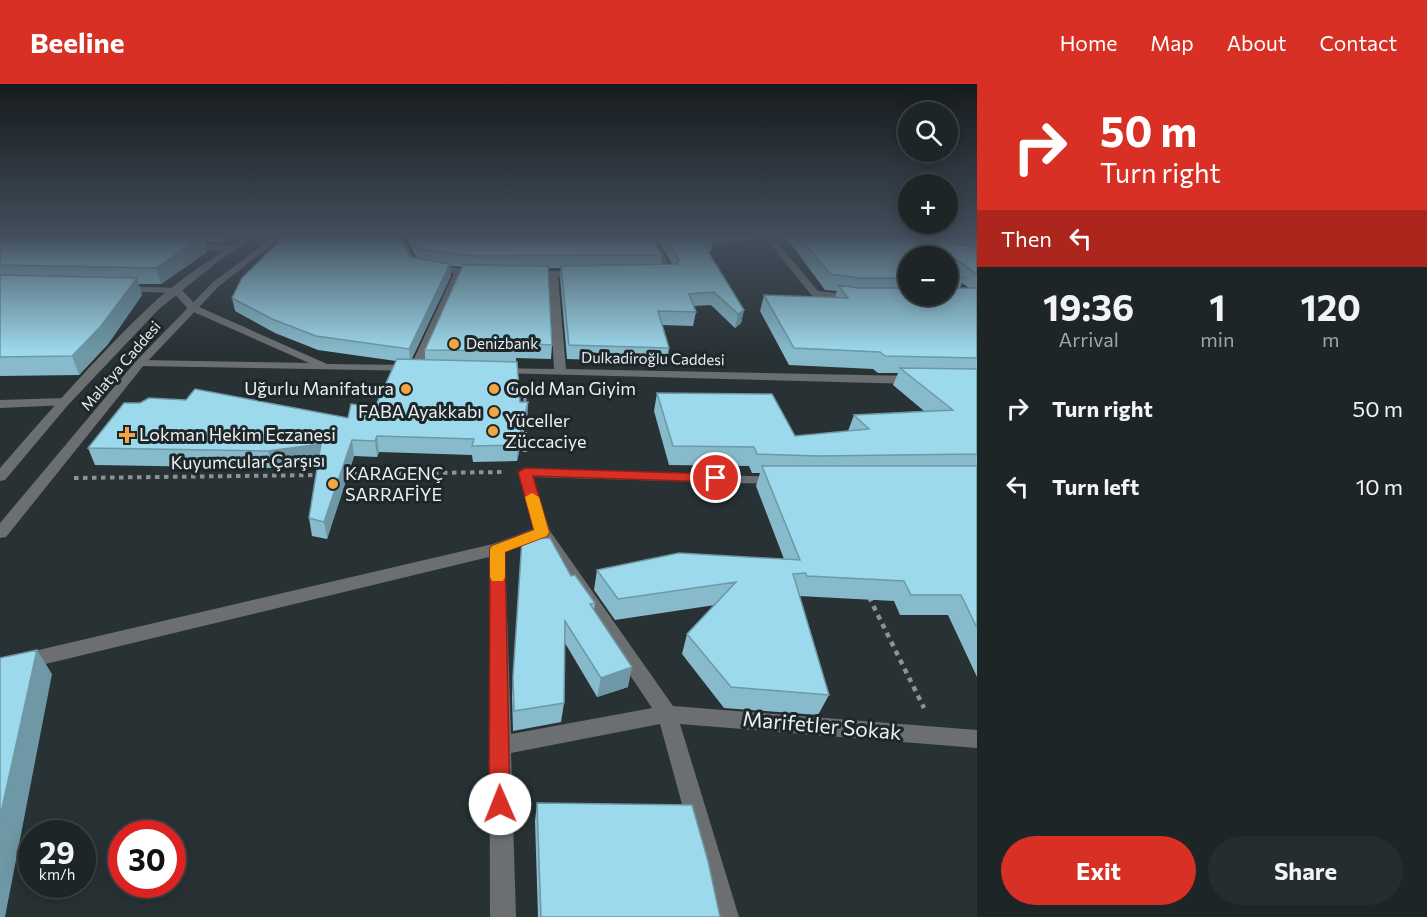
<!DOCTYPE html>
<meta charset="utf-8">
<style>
:root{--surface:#1e2527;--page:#262d2f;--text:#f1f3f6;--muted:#a1a5a7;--line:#3c4244;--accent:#d93025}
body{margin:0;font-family:Commissioner,sans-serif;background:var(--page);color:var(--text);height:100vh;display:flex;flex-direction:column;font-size:22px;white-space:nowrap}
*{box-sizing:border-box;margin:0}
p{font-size:20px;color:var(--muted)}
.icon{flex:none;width:33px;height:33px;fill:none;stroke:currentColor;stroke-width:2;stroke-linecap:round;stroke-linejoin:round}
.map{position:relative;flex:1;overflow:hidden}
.panel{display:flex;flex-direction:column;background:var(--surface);width:450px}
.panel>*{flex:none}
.guide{background:#d93025;color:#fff;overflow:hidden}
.fabs{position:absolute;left:898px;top:18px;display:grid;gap:12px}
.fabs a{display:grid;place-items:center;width:60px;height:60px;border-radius:50%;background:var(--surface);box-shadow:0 3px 15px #0003,0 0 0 2px var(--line);font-size:30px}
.speed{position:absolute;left:18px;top:736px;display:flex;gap:12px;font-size:30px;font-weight:700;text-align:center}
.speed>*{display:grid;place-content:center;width:78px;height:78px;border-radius:50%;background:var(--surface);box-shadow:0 3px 15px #0003,0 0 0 2px var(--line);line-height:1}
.speed small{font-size:15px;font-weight:400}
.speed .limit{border:9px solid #d22;background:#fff;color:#111}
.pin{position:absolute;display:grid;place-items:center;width:51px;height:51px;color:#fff;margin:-26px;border:3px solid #fff;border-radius:50%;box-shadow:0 2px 6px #0007}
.me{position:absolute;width:66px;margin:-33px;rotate:359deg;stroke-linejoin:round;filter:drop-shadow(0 0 4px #0008)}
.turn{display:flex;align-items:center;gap:21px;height:126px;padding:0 24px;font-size:27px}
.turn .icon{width:78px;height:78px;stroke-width:2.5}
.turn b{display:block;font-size:42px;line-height:51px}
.then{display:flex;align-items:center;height:57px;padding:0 24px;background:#0003;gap:12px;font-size:22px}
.eta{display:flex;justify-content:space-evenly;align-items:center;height:102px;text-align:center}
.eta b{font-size:36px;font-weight:700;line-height:42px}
.cta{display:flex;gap:12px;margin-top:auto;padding:12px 24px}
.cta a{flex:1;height:69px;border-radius:36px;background:var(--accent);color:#fff;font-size:24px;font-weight:700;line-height:69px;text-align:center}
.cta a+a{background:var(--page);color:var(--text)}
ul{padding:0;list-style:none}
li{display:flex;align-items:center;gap:18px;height:78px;padding:0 24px}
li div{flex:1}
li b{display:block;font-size:22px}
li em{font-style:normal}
header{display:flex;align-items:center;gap:36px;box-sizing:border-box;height:84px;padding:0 30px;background:var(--accent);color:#fff}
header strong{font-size:28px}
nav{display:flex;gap:33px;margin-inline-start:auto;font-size:21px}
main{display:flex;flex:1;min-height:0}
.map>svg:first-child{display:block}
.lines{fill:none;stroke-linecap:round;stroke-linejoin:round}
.path-far2{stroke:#8c9396;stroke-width:3;stroke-dasharray:4 4;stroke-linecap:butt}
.path-far1{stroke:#8c9396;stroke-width:4;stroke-dasharray:4.5 4.5;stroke-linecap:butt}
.path{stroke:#8c9396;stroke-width:4.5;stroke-dasharray:5 5;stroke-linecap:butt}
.minor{fill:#6b6f71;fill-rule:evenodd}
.tertiary{fill:#6b6f71;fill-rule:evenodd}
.wall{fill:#87bbcb;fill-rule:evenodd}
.shaded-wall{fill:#6e98a5}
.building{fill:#9dd9ec;stroke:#6e98a5;stroke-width:1.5}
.route{fill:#d93025;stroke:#8d1f18;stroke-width:1.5}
.slow{fill:#f59e0b}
.poi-dot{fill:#f2a541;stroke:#1e272a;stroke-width:2}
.labels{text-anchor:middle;stroke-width:6;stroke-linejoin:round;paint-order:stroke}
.far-poi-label{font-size:15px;fill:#ebf0f2;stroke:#1e272a;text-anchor:start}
.far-street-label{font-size:15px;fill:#ebf0f2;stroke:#1e272a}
.poi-label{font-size:18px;fill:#ebf0f2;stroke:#1e272a;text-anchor:start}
.street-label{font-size:18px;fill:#ebf0f2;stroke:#1e272a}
.near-street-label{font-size:21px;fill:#ebf0f2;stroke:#1e272a}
</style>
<header>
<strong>Beeline</strong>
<nav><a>Home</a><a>Map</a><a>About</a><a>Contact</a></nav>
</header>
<main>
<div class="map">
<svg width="977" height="833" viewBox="0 0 977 833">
<rect width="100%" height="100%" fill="#283134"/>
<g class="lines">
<path class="path-far2" d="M525 306V323"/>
<path class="path-far1" d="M525 339V368
M344 390 504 388
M74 394 321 391"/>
<path class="path" d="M869 513 924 624"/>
<path class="minor" d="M397 152H403L417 179 480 187 485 190 480 193 463 190 419 287 140 282 134 279 140 276 309 279 189 226 174 209 117 207 115 205 120 202 180 204 197 222 327 280 411 281 454 189 411 183Z
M646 152H654L675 189 673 191H657V187L664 186Z
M764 152H772L818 207 854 211 859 214 854 217 812 212Z
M182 160 233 161 237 164 233 167 185 165 182 164Z
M528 187H579L584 190 579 193H558L566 285 913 292 919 296 913 300 496 289 494 287 500 284 554 285 549 193 525 192 523 190Z
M64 314 68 315 70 318 68 321 0 324V316Z
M525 384 781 393 783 396 781 399 776 400 533 393 550 447 673 622 977 646V664L680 640 739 833H713L660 640 511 669 516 833H490L489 473 0 591V575L493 460 533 445 518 388ZM539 455 652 624 511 650 505 468Z"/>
<path class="tertiary" d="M247 152H256L215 180 159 225 68 321 5 396 0 397V384C48 329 97 272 150 222 179 195 214 173 247 152Z
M275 152H284L219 202 144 281 6 453 0 454V439L136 277 213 198Z
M376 152H422L418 154 379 156 375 154Z"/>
</g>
<path class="wall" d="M0 152H230L221 158 205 157 207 168 161 200H138L142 211 108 260 79 291 0 292Z
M294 152H399L410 173 417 175 408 157V152H651L662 171 661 180H672L655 152H751V155L712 159 711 168H708L744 226 741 239 735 244 711 221 694 222 696 228 693 242 662 241 669 264 667 278 567 275 560 194 561 184H548L552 261 551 275 516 274 520 318H528L527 334 517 377 473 378 472 371 379 368 377 373 354 372 327 455 312 452 309 434 319 377 272 384 95 381 88 364 348 334 375 323 396 277 318 266 275 249 235 227 232 214 295 153ZM450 182 462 183 425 266V276L411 275 451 192Z
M785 152H977V593L948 531H900L894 517 799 512 829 611 818 631 724 624 682 570 687 550 715 521 615 536 594 506 597 486 784 475 756 402 760 389H752L749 382 669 381 654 327 657 309 795 352 848 347 854 331 924 327 893 301 898 289H878L873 285 789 281 760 227 764 211 835 214 837 207 825 206ZM909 172H948V212H909ZM962 199 969 204H960Z
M571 492 595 519 594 526 628 603 597 613 565 559 564 619 561 638 513 647 512 613 513 593Z
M537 719 720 833H538L535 737Z"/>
<path class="shaded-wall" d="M0 152H9L0 164Z
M203 152 207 168 161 200 156 184Z
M219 152H230L221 158Z
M707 152H751V155L712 159 713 156Z
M450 180 451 192 410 279 409 265Z
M137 194 142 211 108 260 79 291 72 272Z
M744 226 741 239 735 244 738 230Z
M528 318 527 334 517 377V361Z
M377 352 379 368 377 373 375 357Z
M352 356 354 372 327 455 324 438Z
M321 360 324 376 272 384 268 367Z
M37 566 52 590 5 833H0V733Z
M632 583 628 603 597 613 601 594Z"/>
<path class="building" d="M10 152H203L156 184 0 181V156Z
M317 152H399L410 173 450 180 409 265 316 252 272 235 232 214 242 194 283 154Z
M411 152H651L662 171 473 172 418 165Z
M664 152H710L713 156H701L744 226 738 230 714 208 689 210 696 228 658 227 669 264 569 261 561 182 677 180 679 175Z
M799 152H911L921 160 933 158 977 163V190L954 174 952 184 964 194H948V172H909V194H859L830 190Z
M463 181 548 182 552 261 515 259 516 267 425 266Z
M0 191 137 194 101 242 72 272 0 273Z
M838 201 859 204H909V212H948V204H977V274L885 272 880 268 794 264 764 211 848 214Z
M397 275 517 278 520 318H528L517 361 472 362 474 355 377 352 375 357 352 356 324 438 309 434 321 360 268 367 88 364 124 319H140L149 314 186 316 195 305 348 334 351 320 375 323Z
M900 284 977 285V370L818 372 757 370 754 363 673 362 657 309 772 310 795 352 869 345 854 331 953 326Z
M762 382H977V544L961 511H911L904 497 807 492 805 489 793 490 829 611 731 603 687 550 736 498 618 515 597 486 679 469 800 476Z
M550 454 571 492 575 491 595 519 590 520 632 583 601 594 565 537 564 619 514 627 513 593 522 455Z
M37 566 0 733V574Z
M537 719 692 721 708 777 720 833H541Z"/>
<linearGradient id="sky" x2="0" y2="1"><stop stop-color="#161b1d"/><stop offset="0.57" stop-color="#424e5c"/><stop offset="1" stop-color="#424e5c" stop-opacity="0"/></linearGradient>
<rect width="977" height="268" fill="url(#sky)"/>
<path class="route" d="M525 384 716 390 722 394 716 398 533 392 549 448 547 452 505 468 510 720 507 728 500 730 492 728 489 720 490 465 492 462 534 446 518 388Z"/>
<path class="slow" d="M532 409 539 413 549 448 547 452 505 468V493L503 497H492L490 493V465L492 462 534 446 525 413Z"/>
<g class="poi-dot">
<circle cx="454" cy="260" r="6"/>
<circle cx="406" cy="305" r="6"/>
<circle cx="494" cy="305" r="6"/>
<circle cx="494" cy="328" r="6"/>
<circle cx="493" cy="347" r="6"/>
<path d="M124 342h6v6h6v6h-6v6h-6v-6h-6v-6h6z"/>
<circle cx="333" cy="400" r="6"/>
</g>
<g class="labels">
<g class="far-poi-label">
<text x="466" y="265">Denizbank</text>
</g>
<g class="far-street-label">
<text transform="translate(653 275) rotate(1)" y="5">Dulkadiroğlu Caddesi</text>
<text transform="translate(121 282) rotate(-49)" y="5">Malatya Caddesi</text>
</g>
<g class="poi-label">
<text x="394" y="311" text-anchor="end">Uğurlu Manifatura</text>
<text x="506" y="311">Gold Man Giyim</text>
<text x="482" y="334" text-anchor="end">FABA Ayakkabı</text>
<text x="505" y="343">Yüceller<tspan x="505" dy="21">Züccaciye</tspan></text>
<text x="139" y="357">Lokman Hekim Eczanesi</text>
<text x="345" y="396">KARAGENÇ<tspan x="345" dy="21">SARRAFİYE</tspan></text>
</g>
<g class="street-label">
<text transform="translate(248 378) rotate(-1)" y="6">Kuyumcular Çarşısı</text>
</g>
<g class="near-street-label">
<text transform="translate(822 642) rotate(5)" y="7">Marifetler Sokak</text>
</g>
</g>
</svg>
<div class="fabs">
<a><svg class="icon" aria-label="search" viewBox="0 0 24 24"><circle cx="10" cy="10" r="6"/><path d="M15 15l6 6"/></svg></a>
<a>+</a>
<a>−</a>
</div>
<div class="speed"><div>29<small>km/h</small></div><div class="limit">30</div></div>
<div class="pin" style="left:716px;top:394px;background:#d93025"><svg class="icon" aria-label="arrive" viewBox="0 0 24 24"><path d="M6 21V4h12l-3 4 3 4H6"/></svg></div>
<svg class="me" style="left:500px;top:720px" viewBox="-20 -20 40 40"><circle r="19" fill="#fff"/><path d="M0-13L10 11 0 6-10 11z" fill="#d93025"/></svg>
</div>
<section class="panel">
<div class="guide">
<div class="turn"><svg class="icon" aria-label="right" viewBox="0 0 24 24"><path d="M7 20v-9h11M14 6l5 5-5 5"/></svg><div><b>50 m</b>Turn right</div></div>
<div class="then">Then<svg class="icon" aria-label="left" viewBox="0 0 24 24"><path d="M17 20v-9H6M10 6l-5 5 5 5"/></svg></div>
</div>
<div class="eta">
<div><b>19:36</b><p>Arrival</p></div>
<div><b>1</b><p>min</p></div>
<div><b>120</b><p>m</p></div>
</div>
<ul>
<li><svg class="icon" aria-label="right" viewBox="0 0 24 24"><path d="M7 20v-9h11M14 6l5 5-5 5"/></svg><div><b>Turn right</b></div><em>50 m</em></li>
<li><svg class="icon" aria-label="left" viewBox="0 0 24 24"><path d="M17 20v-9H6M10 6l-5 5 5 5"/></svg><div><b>Turn left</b></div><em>10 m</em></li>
</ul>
<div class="cta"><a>Exit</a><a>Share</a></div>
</section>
</main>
